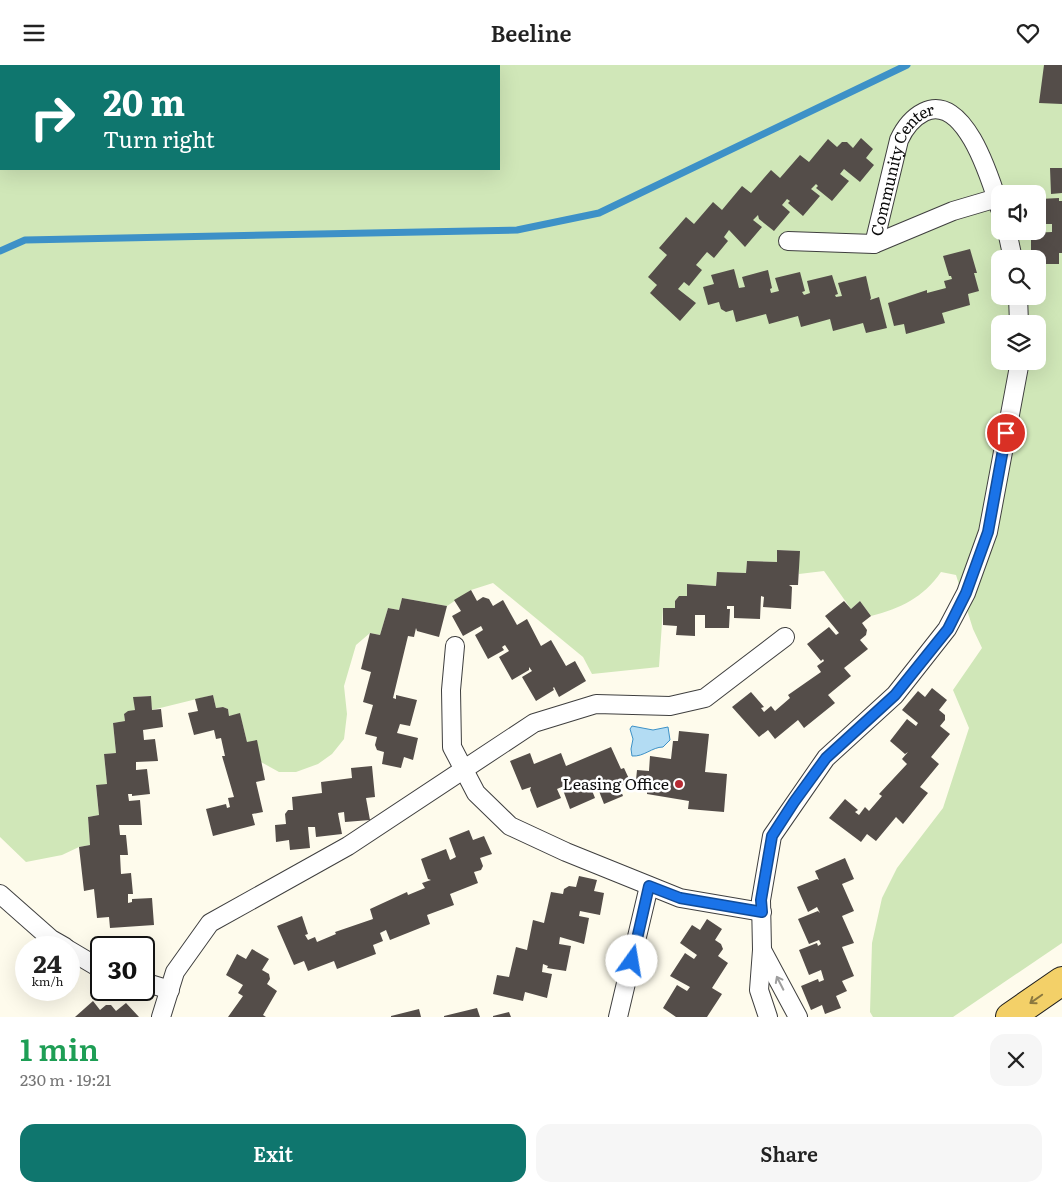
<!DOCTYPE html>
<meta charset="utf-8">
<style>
:root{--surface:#fff;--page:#f6f6f6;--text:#222;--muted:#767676;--accent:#0f766e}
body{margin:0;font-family:Literata,serif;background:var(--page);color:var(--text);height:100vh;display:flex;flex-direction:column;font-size:19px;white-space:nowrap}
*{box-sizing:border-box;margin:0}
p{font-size:16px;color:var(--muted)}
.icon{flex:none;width:28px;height:28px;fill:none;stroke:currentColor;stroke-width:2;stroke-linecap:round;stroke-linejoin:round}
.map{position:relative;height:952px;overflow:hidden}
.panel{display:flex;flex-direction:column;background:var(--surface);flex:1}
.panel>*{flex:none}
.banner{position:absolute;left:0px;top:0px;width:500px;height:105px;box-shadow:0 5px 20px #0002;background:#0f766e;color:#fff;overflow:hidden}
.fabs{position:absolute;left:991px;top:120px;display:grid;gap:10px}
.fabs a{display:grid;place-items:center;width:55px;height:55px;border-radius:10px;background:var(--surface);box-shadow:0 5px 20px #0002;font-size:25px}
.speed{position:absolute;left:15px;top:871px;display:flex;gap:10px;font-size:25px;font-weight:700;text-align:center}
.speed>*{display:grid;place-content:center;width:65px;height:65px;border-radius:50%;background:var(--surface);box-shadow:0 5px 20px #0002;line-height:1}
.speed small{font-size:12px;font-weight:400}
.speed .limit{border:2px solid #111;border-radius:8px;background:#fff;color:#111}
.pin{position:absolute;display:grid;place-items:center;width:42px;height:42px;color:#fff;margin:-21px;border:2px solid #fff;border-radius:50%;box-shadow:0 1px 5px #0007}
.me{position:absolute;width:55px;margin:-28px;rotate:13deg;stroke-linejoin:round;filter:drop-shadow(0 0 4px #0008)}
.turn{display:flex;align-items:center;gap:18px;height:105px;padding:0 20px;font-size:22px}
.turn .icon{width:65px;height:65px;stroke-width:2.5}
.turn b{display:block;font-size:35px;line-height:42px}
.round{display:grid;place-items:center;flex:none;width:52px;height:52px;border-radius:15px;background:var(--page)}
.summary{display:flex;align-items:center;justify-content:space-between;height:85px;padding:0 20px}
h1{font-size:30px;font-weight:600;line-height:38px;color:#1e9e55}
.cta{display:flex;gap:10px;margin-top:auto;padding:10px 20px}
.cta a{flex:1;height:58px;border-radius:15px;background:var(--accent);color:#fff;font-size:20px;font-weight:600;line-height:58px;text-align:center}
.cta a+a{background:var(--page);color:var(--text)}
header{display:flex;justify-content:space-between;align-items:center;height:65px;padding:0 20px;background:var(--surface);font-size:22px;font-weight:600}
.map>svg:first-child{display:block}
.green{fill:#d0e7b8;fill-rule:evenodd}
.water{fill:#b3dcf3;stroke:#3d91c7}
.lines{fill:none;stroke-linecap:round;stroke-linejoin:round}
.stream{stroke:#3d91c7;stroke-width:7}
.building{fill:#544d49}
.street-casing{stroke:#3f3f3f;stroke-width:20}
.primary-casing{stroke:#1d1d1d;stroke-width:30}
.street{stroke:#fff;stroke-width:18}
.primary{stroke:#f3d068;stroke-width:28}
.oneway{stroke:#9e9e9e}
.oneway2{stroke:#8b783f}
.route-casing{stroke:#114b97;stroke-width:12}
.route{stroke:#1a73e8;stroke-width:9}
.poi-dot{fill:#b62a32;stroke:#fff;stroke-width:2}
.labels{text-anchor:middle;stroke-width:5;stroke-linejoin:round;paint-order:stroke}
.street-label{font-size:16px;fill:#0c0c0c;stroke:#fff}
.poi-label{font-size:16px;fill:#0c0c0c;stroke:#fff;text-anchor:end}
</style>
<header><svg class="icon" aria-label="menu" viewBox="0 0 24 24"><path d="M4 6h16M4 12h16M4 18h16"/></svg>Beeline<svg class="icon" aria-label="heart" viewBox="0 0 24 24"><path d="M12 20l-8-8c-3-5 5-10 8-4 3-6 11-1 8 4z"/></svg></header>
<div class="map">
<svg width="1062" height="952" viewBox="0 0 1062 952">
<rect width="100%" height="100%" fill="#fefbec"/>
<path class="green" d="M0 0H1062V878L953 952H873L870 947 872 878 882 833 897 803 943 743 969 663 953 625 982 583 973 564 956 510 941 507C923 533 901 543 871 551L860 536 851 544 824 506 799 509V486L778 485 777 497 747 496 746 508 717 507 716 521 687 519V531H679L675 536V543H663L659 602 592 609 583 592 493 518 471 525 447 541 402 533 399 545 388 543 380 570 370 568 356 580 344 621 347 649 344 674 332 689 318 699 296 707H279L261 697 247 677 240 649 229 651 228 644 223 642 216 643 213 630 152 645 150 631 134 632 135 645 124 649 125 656 113 658 116 688 104 689 107 719 96 721 99 750 88 752 90 780 79 782 62 790 26 797 0 772ZM1 1H499V104H1ZM1000 129H1038V166H1000ZM1000 194H1038V231H1000ZM1000 259H1038V296H1000Z"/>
<path class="water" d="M632 661 653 665 668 662 670 675 663 682C652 682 644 692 632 691L631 684 633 674 630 664Z"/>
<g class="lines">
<path class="stream" d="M0 186 25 175 517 165 599 148 907 0"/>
</g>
<path class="building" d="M1044 0H1062V39L1039 38Z
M861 73 873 84 866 93 874 100 860 117 844 104 840 109 849 116 832 136 816 123 818 121 816 119 811 124 820 131 803 151 788 138 790 136 787 134 782 140 790 147 774 166 759 154 758 150 753 155 762 162 745 182 729 165 724 172 728 176 714 193 707 187 696 200 702 205 689 221 684 217 678 224 696 238 680 256 650 228 657 220 648 212 667 190 659 183 686 152 694 159 713 137 722 145 742 121 751 128 771 105 780 113 800 90 809 97 828 74 837 82 842 77H847L853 83Z
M1050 103H1062V128L1051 129Z
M1059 133V136H1062V188H1059V199H1042V188H1031V168L1052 167V159H1040V134Z
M970 184 977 208H974L979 226 968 229 970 240 942 248 945 258 906 269 904 259 894 261 888 238 927 225V228L946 223 944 216 952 214 951 211H949L943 191Z
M734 204 739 223 745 222 742 212 768 205 772 223 770 224 771 228 779 226 775 213 800 207 805 226 802 227 804 230 810 228 807 216 832 210 838 229 835 230 836 232 842 231 838 218 866 211 871 233 870 235 879 232 887 263 866 268 863 258 833 266 830 254 801 262 798 251 769 259 766 249 736 257 733 245 726 247 721 244 719 237 708 240 703 222 714 219 711 210Z
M777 485 800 486 798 520H789L792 522 791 544 763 542 764 532 761 531 760 554 734 553V541H727V544H730L729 563H705V550H695V571L676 570 677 561 663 560V543H675V536L679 531H687V519L716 521 717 507 746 508 747 496 777 497Z
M471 525 477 536 483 532 489 534 493 541 503 535 517 560 527 554 541 581 551 575 566 601 575 596 586 616 559 632 554 622 553 623 554 625 536 636 522 612 532 606 529 602V605L512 615 499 592 509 586 505 580 502 582 504 585 488 594 475 570 483 565 481 561 463 571 452 551 461 546 454 535Z
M402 533 447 541 439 572 417 566 416 563 414 572 408 571 393 633 396 634V630L417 635 410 661 400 659 397 668 418 673 413 695 404 692 401 703 382 699 384 687 377 685 375 680 377 672 365 669 373 640 363 637 371 607 361 604 370 568 380 570 388 543 399 545Z
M844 536 851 544 860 536 871 551 862 558 867 565 866 570 860 575 868 584 844 603 851 611 828 630 835 638 804 663 798 655 775 674 768 665 759 672 732 642 751 627 764 642 761 643 764 647 771 641 775 646 790 633 788 630 821 607 817 601 824 596 823 594 821 596 807 579 829 562 836 570 839 568 825 551Z
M932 623 947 635 939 645 945 650V655L940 661 950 669 931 692 939 699 920 722 928 728 903 759 896 752 876 776 867 769 861 777 829 753 845 734 858 745 855 747 859 750 865 742 869 746 882 731 879 729 907 699 902 694 908 687 905 689 890 676 907 654 916 661 918 658 902 645 918 626 925 632Z
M213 630 216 643 223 642 228 644 229 651 240 648 247 677 257 675 265 715 256 717 263 747 252 749 255 760 213 771 206 744 226 739 227 743 230 742 228 733 234 732 222 691H225L221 673 216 674 214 665 194 670 188 648 198 646 195 634Z
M151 631 152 645 161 644 163 662 143 665 144 675 155 674 158 696 136 697V705L147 704 150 729 132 731V729H128L129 736 140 735 142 760H119L120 770H126L128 790H120L121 809 131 808 133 829H128V838L132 837V834L152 833 154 860 110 863 109 852 97 853 94 824 84 826 79 782 90 780 88 752 99 750 96 720 107 719 104 689 116 688 113 658 125 656 124 649 128 646 135 645 133 632Z
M679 666 709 669 705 707 727 709 724 747 688 744 689 736 647 729V726L635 725 637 705 649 706 650 691 671 694 673 676H678Z
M611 682 621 704 624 703 630 716 619 721 623 731 604 739 597 721 591 723 595 733 570 744 563 725 565 724 564 721 557 724 561 733 537 743 530 725 531 722 522 725 510 696 530 688 534 699 561 688 566 701Z
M372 701 375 732 366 733 370 755 345 757 344 747 338 748 342 769 316 772 315 762H308L310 783 290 785 289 775 276 777 275 760 286 759 285 749 288 745H293L292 732 322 728 321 717 352 713 351 703Z
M469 765 473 775 484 771 492 789 480 793 483 801 481 805 474 807 478 818 450 829 454 840 427 850 430 859 390 875 386 865 380 868 383 876 373 880 376 889 337 904 334 896 308 906 304 896 294 900 277 861 302 851 308 869 305 870 308 875 315 872 317 877 336 869 335 867 373 854 370 844 407 827 408 830 425 823 422 818 431 815 428 814 421 794 446 784 450 795 456 792 449 773Z
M845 793 854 814 842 819 854 846 842 851 854 878 842 882 854 911 842 916 847 926 836 931 841 943 825 949 822 940 811 945 801 921 818 914 819 917 824 915 821 905 809 910 799 885 817 878 818 881 821 879 819 875 809 879 798 854 818 846 820 848 817 842 808 847 797 822 817 814 819 815 815 806Z
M579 811 597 815 594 826 604 828 600 850 580 846 579 851 589 853 584 879 560 872 559 879 571 881 566 906 547 903 548 901 543 899 542 907 552 909 547 933 525 927 523 936 493 929 497 910 509 912 516 882 527 885 533 855 544 858 551 827 563 829 564 824 569 821 576 822Z
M707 854 722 864 715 875 721 879 723 884 718 891 728 898 712 923 722 929 707 952H676L663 943 677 920 687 926 690 922 670 911 685 888 694 894 697 890 680 878 692 860 700 865Z
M252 884 269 894 262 905 269 909 270 914 267 919 277 926 263 950 266 952H228L243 931 238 928 243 920 226 910 237 889 246 894Z
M93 936 100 945 106 940H111L116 946 126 938 139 952H75Z
M477 943 480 952H444V951Z
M419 944 421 952H391V951Z
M509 947 511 952H493V951Z"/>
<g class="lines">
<defs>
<g id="street">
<path d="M1007 166 1013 194"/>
<path d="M788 176 874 179 953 146 997 133"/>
<path id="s1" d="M874 179 899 75C904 64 912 53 924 47 965 27 991 116 1000 144"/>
<path d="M1018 231 1019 259"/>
<path d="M455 581 451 625 452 682 476 728 510 761 566 787 680 833 762 847"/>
<path d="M0 829 51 874 65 882"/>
<path d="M69 885 101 904"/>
<path d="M762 885 798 952"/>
<path d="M144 917 170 925"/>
<path d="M161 952 175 907 210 858 348 781 534 658 596 639 670 641 705 633 785 572"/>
<path d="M618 952 649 821"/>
<path d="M768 952 759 925 762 885 761 835 772 771 826 693 895 630 947 564 966 528 988 467 1020 296"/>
</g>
<path id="primary" d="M1010 952 1062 916"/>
</defs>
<use href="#street" class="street-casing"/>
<use href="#primary" class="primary-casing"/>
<use href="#street" class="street"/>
<use href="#primary" class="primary"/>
</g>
<defs><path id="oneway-shaft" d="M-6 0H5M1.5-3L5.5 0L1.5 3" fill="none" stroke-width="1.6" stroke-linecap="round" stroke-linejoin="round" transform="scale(1.25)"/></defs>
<use class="oneway" href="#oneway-shaft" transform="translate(780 918) rotate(-117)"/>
<use class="oneway2" href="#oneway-shaft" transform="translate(1036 934) rotate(145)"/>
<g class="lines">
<defs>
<path id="route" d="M632 896 649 821 680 833 762 847 761 835 772 771 794 737 826 693 895 630 948 564 966 528 988 467 1006 368"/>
</defs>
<use href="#route" class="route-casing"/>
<use href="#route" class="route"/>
</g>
<circle class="poi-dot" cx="679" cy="719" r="5"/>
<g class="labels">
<g class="street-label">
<text dy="6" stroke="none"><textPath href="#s1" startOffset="82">Community Center</textPath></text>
</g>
<g class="poi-label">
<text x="669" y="725">Leasing Office</text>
</g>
</g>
</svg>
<div class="fabs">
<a><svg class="icon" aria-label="sound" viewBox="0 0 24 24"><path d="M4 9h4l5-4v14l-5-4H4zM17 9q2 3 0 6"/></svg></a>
<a><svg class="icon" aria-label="search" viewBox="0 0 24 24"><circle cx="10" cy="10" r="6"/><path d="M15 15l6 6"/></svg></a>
<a><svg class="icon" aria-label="layers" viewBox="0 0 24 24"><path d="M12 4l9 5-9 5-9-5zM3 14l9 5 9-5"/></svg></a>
</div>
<div class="speed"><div>24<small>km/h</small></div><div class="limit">30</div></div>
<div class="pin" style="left:1006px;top:368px;background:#d93025"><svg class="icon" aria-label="arrive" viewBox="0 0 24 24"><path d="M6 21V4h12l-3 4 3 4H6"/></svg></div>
<svg class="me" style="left:632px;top:896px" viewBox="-20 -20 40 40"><circle r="19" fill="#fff"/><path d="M0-13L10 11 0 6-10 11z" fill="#1a73e8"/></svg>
<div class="banner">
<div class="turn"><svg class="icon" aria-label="right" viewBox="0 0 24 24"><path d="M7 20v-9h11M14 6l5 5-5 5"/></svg><div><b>20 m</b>Turn right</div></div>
</div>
</div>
<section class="panel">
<div class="summary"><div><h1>1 min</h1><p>230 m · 19:21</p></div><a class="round"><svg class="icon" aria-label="close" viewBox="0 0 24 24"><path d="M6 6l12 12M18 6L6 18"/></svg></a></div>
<div class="cta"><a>Exit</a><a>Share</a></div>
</section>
